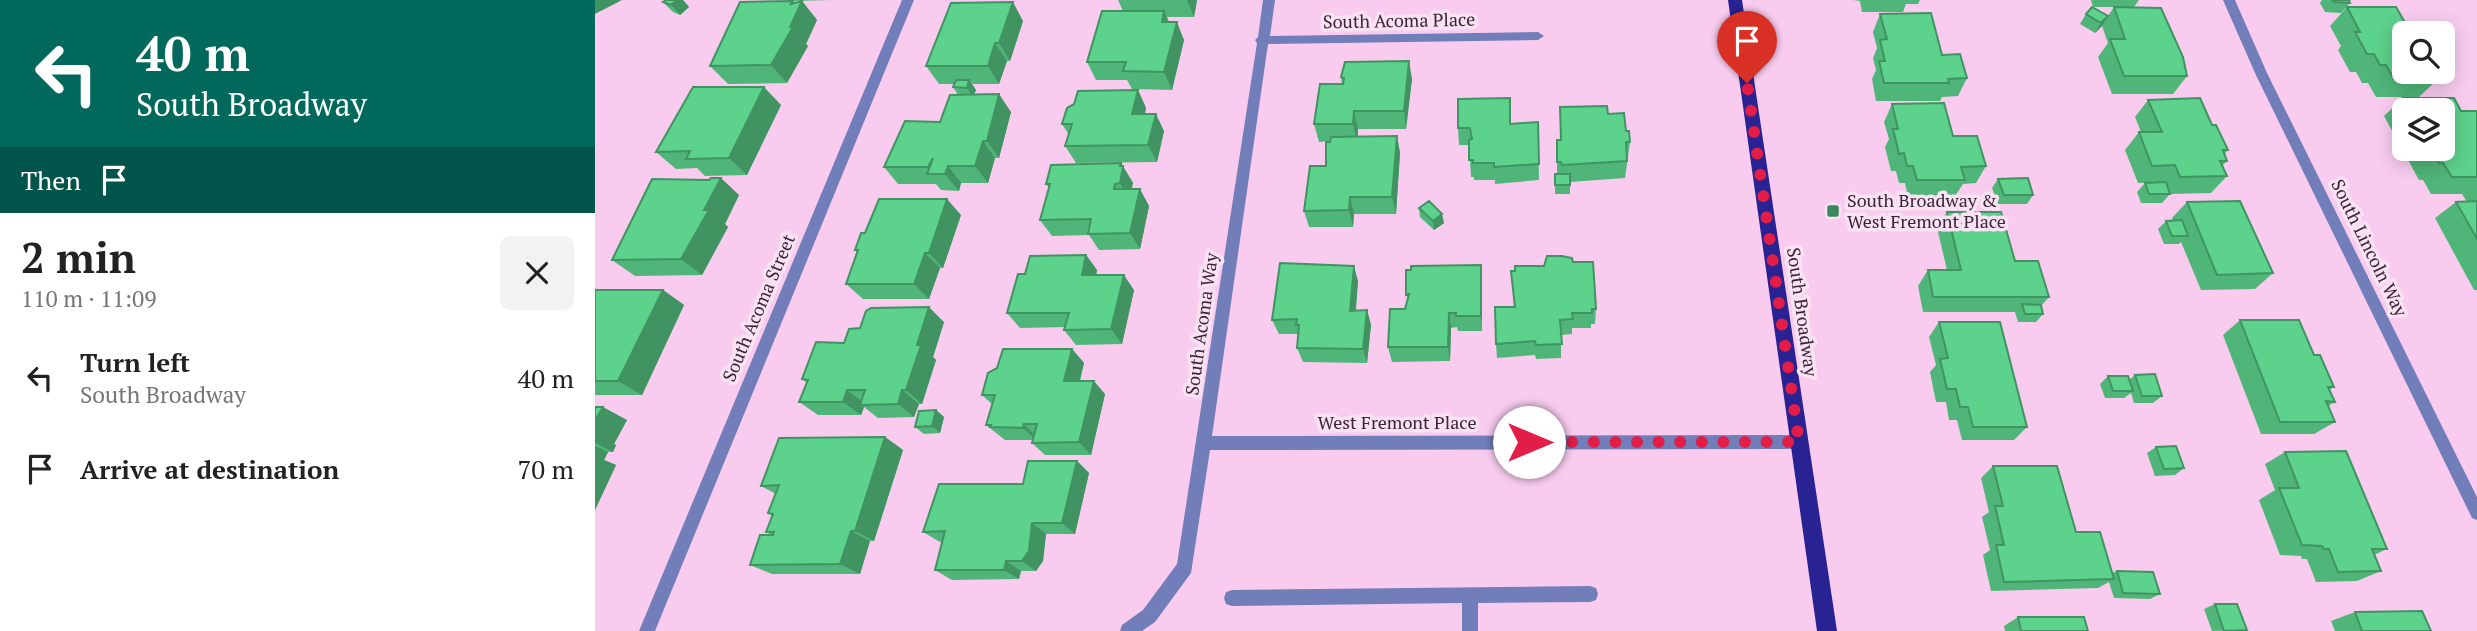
<!DOCTYPE html>
<meta charset="utf-8">
<style>
:root{--surface:#fff;--page:#f2f2f2;--text:#222;--muted:#767676}
body{margin:0;font-family:"PT Serif",serif;background:var(--page);color:var(--text);height:100vh;display:flex;flex-direction:column;font-size:26px;white-space:nowrap}
*{box-sizing:border-box;margin:0}
p{font-size:23px;color:var(--muted)}
.icon{flex:none;width:38px;height:38px;fill:none;stroke:currentColor;stroke-width:2;stroke-linecap:round;stroke-linejoin:round}
.map{position:relative;flex:1;overflow:hidden}
.side{display:flex;flex-direction:column;background:var(--surface);width:595px}
.side>*{flex:none}
.top-card{background:#00695c;color:#fff;overflow:hidden}
.buttons{position:absolute;left:1797px;top:21px;display:grid;gap:14px}
.buttons a{display:grid;place-items:center;width:63px;height:63px;border-radius:10px;background:var(--surface);box-shadow:0 4px 18px #0003;font-size:35px}
.pin{position:absolute;display:grid;place-items:center;width:60px;height:60px;color:#fff;margin:-72px -30px;border-radius:50% 50% 50% 0;rotate:-45deg;box-shadow:0 0 7px #0007}
.pin .icon{rotate:45deg}
.me{position:absolute;width:77px;margin:-38px;rotate:90deg;stroke-linejoin:round;filter:drop-shadow(0 0 5px #0008)}
.turn{display:flex;align-items:center;gap:24px;height:147px;padding:0 21px;font-size:32px}
.turn .icon{width:91px;height:91px;stroke-width:2.5}
.turn b{display:block;font-size:49px;line-height:60px}
.then{display:flex;align-items:center;height:66px;padding:0 21px;background:#0003;gap:14px;font-size:26px}
.round{display:grid;place-items:center;flex:none;width:74px;height:74px;border-radius:10px;background:var(--page)}
.summary{display:flex;align-items:center;justify-content:space-between;height:119px;padding:0 21px}
h1{font-size:42px;font-weight:600;line-height:52px}
ul{padding:0;list-style:none}
li{display:flex;align-items:center;gap:21px;height:91px;padding:0 21px}
li div{flex:1}
li b{display:block;font-size:26px}
li em{font-style:normal}
main{display:flex;flex:1;min-height:0}
.map>svg:first-child{display:block}
.lines{fill:none;stroke-linecap:round;stroke-linejoin:round}
.lane{fill:#717eba;fill-rule:evenodd}
.street{fill:#717eba;fill-rule:evenodd}
.primary{fill:#282293;fill-rule:evenodd}
.wall{fill:#50b578;fill-rule:evenodd}
.shaded-wall{fill:#419362}
.building{fill:#5dd28c;stroke:#419362;stroke-width:2}
.route{stroke:#e11d48;stroke-width:12;stroke-dasharray:0 21.6}
.poi-dot{fill:#39895a;stroke:#f9e2f3;stroke-width:2.5}
.labels{text-anchor:middle;stroke-width:7;stroke-linejoin:round;paint-order:stroke}
.street-label{font-size:18px;fill:#3a2435;stroke:#f9e2f3}
.poi-label{font-size:18px;fill:#3a2435;stroke:#f9e2f3;text-anchor:start}
</style>
<main>
<section class="side">
<div class="top-card">
<div class="turn"><svg class="icon" aria-label="left" viewBox="0 0 24 24"><path d="M17 20v-9H6M10 6l-5 5 5 5"/></svg><div><b>40 m</b>South Broadway</div></div>
<div class="then">Then<svg class="icon" aria-label="arrive" viewBox="0 0 24 24"><path d="M6 21V4h12l-3 4 3 4H6"/></svg></div>
</div>
<div class="summary"><div><h1>2 min</h1><p>110 m · 11:09</p></div><a class="round"><svg class="icon" aria-label="close" viewBox="0 0 24 24"><path d="M6 6l12 12M18 6L6 18"/></svg></a></div>
<ul>
<li><svg class="icon" aria-label="left" viewBox="0 0 24 24"><path d="M17 20v-9H6M10 6l-5 5 5 5"/></svg><div><b>Turn left</b><p>South Broadway</p></div><em>40 m</em></li>
<li><svg class="icon" aria-label="arrive" viewBox="0 0 24 24"><path d="M6 21V4h12l-3 4 3 4H6"/></svg><div><b>Arrive at destination</b></div><em>70 m</em></li>
</ul>
</section>
<div class="map">
<svg width="1882" height="631" viewBox="0 0 1882 631">
<rect width="100%" height="100%" fill="#f9ccef"/>
<g class="lines">
<path class="lane" d="M995 586 1001 588 1003 594 1001 600 995 602 883 603V631H867V603L637 606 631 604 629 598 631 592 637 590Z"/>
<path class="street" d="M307 0H319L60 631H44Z
M668 0H680L675 36 943 32 949 36 943 40 673 44 617 436 1204 435 1209 437 1211 442 1209 447 1204 449 615 450 596 573 560 622 547 631H525L527 625 548 610 582 564 662 43 660 40 663 37Z
M1628 0H1640L1672 73 1882 497V520L1877 518 1660 73Z"/>
<path class="primary" d="M1133 0H1147L1242 631H1222Z"/>
</g>
<path class="wall" d="M71 0H88L94 7 85 15 78 12 68 2Z
M197 0H236L198 1Z
M523 0H602L599 17H572L574 22 589 40 577 90 537 89 532 80H501L492 62 528 11Z
M1258 0H1325L1323 4H1311L1308 12H1267L1265 1Z
M1496 0H1544L1539 7 1592 76 1578 94H1517L1503 57 1513 43 1507 26 1500 33 1485 24 1491 14 1513 16 1519 7H1529H1498Z
M1727 0H1754L1755 3 1746 13 1730 12 1725 3Z
M198 1 200 4 207 1 222 20 211 44 213 46 192 83 133 84 115 66Z
M1752 7 1843 79 1824 97H1781L1773 83H1767L1761 72H1755L1743 50 1746 46 1735 26Z
M1285 14 1347 55 1372 78 1363 96 1347 97 1345 101H1281L1277 79 1281 70 1278 58 1282 48 1278 32Z
M428 21 415 61H412L404 84H377L381 90 379 94 416 112 404 158H400L393 183H366L364 191 346 190 341 184H303L289 167 345 122 363 95 358 87 359 84H344L331 66Z
M746 77 817 79 811 129H763V137L802 136 805 153 801 214H759L758 227H714L709 211 731 166 735 141 724 142 719 124 747 84Z
M543 90 551 108 550 114 569 131 562 162 481 163 470 146 474 135 467 124Z
M1808 98 1866 111H1882V290H1879L1840 218 1861 202H1872L1867 194H1836L1828 180H1824L1789 116ZM1810 110H1848V149H1810Z
M1553 100 1617 125 1633 150 1629 154 1632 161 1627 166 1632 176 1616 193 1575 194 1567 203H1546L1542 192 1550 183 1566 182 1543 183 1530 150 1544 132H1546L1540 117Z
M1297 104 1358 136 1391 166 1381 183 1368 184 1360 196 1313 197 1310 183H1304L1301 171H1296L1290 147 1294 139 1289 122Z
M186 105 152 175 110 176 102 168 81 169 61 152Z
M965 107 1013 114 1031 131 1035 142 1030 178 975 182V194H960V174H962V140H965Z
M943 122 944 180 900 184V180H879V177H876L874 145H864L863 128Z
M526 163 538 183 536 189 554 206 545 249 504 250 494 235 457 236 445 220 454 188 451 184Z
M1403 179 1438 195 1432 204H1403L1397 188Z
M144 195 130 224 133 227 107 275 40 276 17 260Z
M1592 202 1678 273 1660 289 1606 290 1586 242 1584 244H1569L1563 229 1571 221H1578L1577 218Z
M824 208 849 223 839 230 825 217Z
M1352 212 1420 261 1454 297 1446 306 1448 314 1441 322H1423L1420 312H1421H1328L1323 286 1333 270H1352L1342 228Z
M366 215 348 268H345L334 299H268L251 284 262 253 260 250 270 233Z
M491 255 502 270 501 275 539 290 527 344 481 345 469 330 470 327 425 328 412 313 430 274Z
M978 262 1001 309 1000 324H996V328H977V334L966 335V358L941 359 940 355 902 358 901 344 919 307 916 271Z
M886 265 887 281V331H863L862 327 856 328 855 361 797 362 793 347 810 309 812 302Z
M763 281 761 311 772 310 776 325 772 363 708 362 702 348 703 334H684L677 320Z
M0 290H68L89 305 47 395H0Z
M1645 320 1719 355 1739 387 1734 390 1740 402 1733 406 1740 422 1719 434H1666L1628 335Z
M349 322 338 357 341 360 327 404H324L319 417 283 418 269 407 266 415H223L204 402 212 383 207 379 249 343Z
M1344 322 1432 427 1419 440H1367L1362 420H1354L1351 402H1341L1335 372 1341 365 1334 337Z
M477 349 489 363 485 381 510 394 496 455H450L437 443 438 440H410L391 425 397 404 387 395Z
M1540 375 1567 396 1558 403H1539L1536 393 1529 398H1510L1505 384 1513 376 1534 380Z
M0 407 32 420 19 444 21 445 18 452H13L9 460 21 465 0 510Z
M341 410 349 417 345 433 329 434 320 427Z
M290 437 308 450 279 541H275L265 574H177L155 565 177 535 171 532 177 516 173 513 181 494 166 486Z
M1561 447 1589 468 1580 475 1560 476 1552 453Z
M1690 452 1792 549 1779 555 1786 571 1762 581 1721 582 1712 559H1707L1706 556 1685 555 1664 500 1680 490 1670 464Z
M482 461 494 473 480 534H451L448 561 441 571H426L424 579 357 580 340 570 347 542H345L328 532 428 484Z
M1398 466 1481 532 1517 573 1522 571 1565 594 1555 599 1519 598 1514 582 1503 588 1396 591 1388 555 1395 550 1387 517 1394 512 1386 478Z
M1620 604 1652 630 1617 631 1609 609Z
M1760 612 1836 631H1740L1736 621Z
M1423 617 1493 631H1410L1409 626Z"/>
<path class="shaded-wall" d="M0 0H27L0 14Z
M82 0H88L94 7 85 15 76 5Z
M592 0H602L599 17Z
M198 1 204 9 207 1 222 20 211 44 213 46 192 83 176 65 195 27 196 4Z
M418 2 428 21 415 61 404 43Z
M569 11 577 29 567 22Z
M1513 16 1507 26 1500 33 1506 23Z
M582 22 589 40 577 90 569 72Z
M400 43 412 61 404 84 393 66Z
M814 61 817 79 811 129 809 111Z
M374 80 381 90 378 97 372 88Z
M169 87 186 105 152 175 134 158Z
M543 90 551 108 546 131 537 114Z
M404 94 416 112 404 158 392 141Z
M759 111 763 129 762 141 758 124Z
M561 114 569 131 562 162 553 145Z
M802 136 805 153 801 214 797 197Z
M388 141 400 158 393 183 380 166Z
M526 163 538 183 534 200 525 183Z
M353 166 366 183 364 191 350 174Z
M126 178 144 195 130 224 133 227 107 275 86 259 109 210Z
M545 189 554 206 545 249 535 233Z
M755 197 759 214 758 227 754 210Z
M352 199 366 215 348 268 334 253Z
M847 214 849 223 839 230 838 221Z
M330 253 345 268 334 299 319 284Z
M491 255 502 270 498 290 487 275Z
M886 265 887 281V331L886 316Z
M759 266 763 281 759 325 755 311Z
M529 275 539 290 527 344 516 329Z
M68 290 89 305 47 395 23 381Z
M334 307 349 322 338 357 341 360 327 404 311 390 322 345Z
M772 310 776 325 772 363 768 349Z
M854 313 856 328 855 361 853 347Z
M477 349 489 363 481 395 469 381Z
M499 381 510 394 496 455 484 442Z
M252 390 270 404 265 405 269 407 266 415 248 402Z
M307 390 324 404 319 417 303 404Z
M8 407 32 420 19 444 21 445 18 452 0 443V421Z
M341 410 349 417 345 433 337 426Z
M429 424 442 437 441 440 428 428Z
M290 437 308 450 279 541 260 531Z
M0 446 13 452 9 460 21 465 0 510Z
M482 461 494 473 480 534 467 523Z
M437 523 451 534 448 561 441 571 427 561Z
M256 531 275 541 265 574 245 564Z
M411 561 426 571 424 579 409 570Z"/>
<path class="building" d="M71 0H82L76 5 68 2Z
M1737 0H1754L1755 3 1739 2Z
M198 1 196 4 207 1 195 27H198L176 65 115 66 145 2Z
M418 2 404 43H400L393 66H331L356 3Z
M1497 7 1513 16 1506 23 1491 14Z
M1519 7 1566 8 1588 57 1592 76H1529L1515 39H1530Z
M1752 7H1801L1816 33H1810V72H1839L1843 79H1799L1791 65H1785L1779 54H1772L1760 32H1765Z
M507 11H569L567 22H582L569 72 528 71 531 62H492Z
M1336 13 1347 55 1365 54 1372 78 1353 79 1354 83H1289L1284 61H1290L1285 40 1292 39 1285 14Z
M814 61 809 111H759L758 124H719L725 84H748L749 78 746 77 750 62Z
M361 80H374L372 88 358 87Z
M98 87H169L134 158 91 159 95 151 61 152Z
M543 90 537 114H561L553 145 470 146 477 124H467L472 108 479 104 483 91Z
M404 94 392 141H388L380 166H353L350 174H332L338 158 333 167H289L310 121 345 122 355 95Z
M915 98V124L943 122 944 164 899 167V163H878V160H874V140L877 139 875 128H863V99Z
M1605 98 1617 125H1621L1633 150H1628L1632 161H1625L1632 176 1585 177 1580 165 1557 166 1544 132H1567L1553 100Z
M1808 98H1859L1866 111H1882V177H1857L1848 163H1844L1836 149H1848V110H1815Z
M1349 103 1358 136H1382L1391 166 1366 167 1370 180H1322L1318 166H1312L1309 153 1304 154 1298 129H1303L1297 104Z
M1012 106 1013 114 1029 113 1031 131H1034L1035 142H1031L1032 161 967 165 966 162H962V140H966L965 107Z
M802 136 797 197H755L754 210 709 211 715 166H731V142H735L736 137Z
M526 163 525 166H528L525 183 520 184 519 189H545L535 233 493 234 496 219 445 220 455 184H451L456 165Z
M960 174H975V185H960Z
M116 178H126L109 210H114L86 259 17 260 57 179 114 180Z
M1433 178 1438 195H1409L1403 179Z
M1571 182 1575 194H1554L1550 183Z
M284 199H352L334 253H330L319 284H251L263 250H260L266 233H270Z
M834 201 847 214 838 221 824 208Z
M1645 201 1678 273 1622 275 1592 202Z
M1882 201V239L1861 202Z
M1352 212H1406L1420 261H1443L1454 297H1338L1333 270H1366Z
M1587 220 1593 236H1577L1571 221Z
M491 255 487 275H529L516 329 469 330 474 313H412L423 274H430L435 256Z
M952 256H967L977 258 978 262H998L1001 309H997V313H977L978 319 965 320 967 344 941 345 940 341 901 344 900 307H920L916 271H920V266H949Z
M685 263 759 266 755 311 772 310 768 349 702 348 704 325H701L702 319 677 320Z
M886 265V316H861V313H854L853 347H793L795 309H810L814 294 811 295V270H816V266Z
M0 290H68L23 381H0Z
M1427 304 1446 305 1448 314H1430Z
M334 307 322 345H326L311 390H307L303 404 265 405 270 390H252L248 402H204L213 380 207 379 221 342 249 343 254 329 265 328 271 311 276 308Z
M1645 320H1704L1719 355H1725L1739 387H1733L1740 402 1731 401 1740 422H1685Z
M1344 322H1405L1432 427H1378L1373 407H1365L1361 389H1352L1345 359 1353 358Z
M408 349H477L469 381H499L484 442 437 443 442 424H429L428 428 395 427 396 425H391L400 395H387L393 373 402 368Z
M1560 374 1567 396H1547L1540 375Z
M1513 376H1533L1538 391H1518Z
M0 407H8L0 421Z
M341 410 337 426 320 427 324 411Z
M290 437 260 531H256L245 564 155 565 165 535H178L179 532H171L178 514 173 513 184 485 166 486 184 438Z
M1581 446 1589 468 1569 469 1561 447Z
M1751 451 1792 549H1777L1786 571 1743 572 1734 549H1729L1727 546 1707 545 1684 488H1704L1690 452Z
M433 461H482L467 523H437L434 551 427 561H411L409 570H340L350 531 328 532 344 484H428Z
M1398 466H1462L1481 532H1505L1519 579 1409 582 1401 545H1409L1400 506H1408Z
M1522 571 1558 572 1565 594 1528 593Z
M1620 604H1642L1652 630 1629 631Z
M1827 611 1836 631H1767L1760 612Z
M1423 617H1489L1493 631H1426Z"/>
<g class="lines">
<path class="route" d="M934 442H1204L1152 83"/>
</g>
<rect class="poi-dot" x="1231" y="204" width="14" height="14" rx="3.5"/>
<g class="labels">
<g class="street-label">
<text transform="translate(804 21) rotate(-1)" y="6">South Acoma Place</text>
<text transform="translate(1774 248) rotate(64)" y="6">South Lincoln Way</text>
<text transform="translate(164 308) rotate(-67)" y="6">South Acoma Street</text>
<text transform="translate(1207 312) rotate(82)" y="6">South Broadway</text>
<text transform="translate(607 324) rotate(-82)" y="6">South Acoma Way</text>
<text x="802" y="429">West Fremont Place</text>
</g>
<g class="poi-label">
<text x="1252" y="207">South Broadway &amp;<tspan x="1252" dy="21">West Fremont Place</tspan></text>
</g>
</g>
</svg>
<div class="buttons">
<a><svg class="icon" aria-label="search" viewBox="0 0 24 24"><circle cx="10" cy="10" r="6"/><path d="M15 15l6 6"/></svg></a>
<a><svg class="icon" aria-label="layers" viewBox="0 0 24 24"><path d="M12 4l9 5-9 5-9-5zM3 14l9 5 9-5"/></svg></a>
</div>
<div class="pin" style="left:1152px;top:83px;background:#d93025"><svg class="icon" aria-label="arrive" viewBox="0 0 24 24"><path d="M6 21V4h12l-3 4 3 4H6"/></svg></div>
<svg class="me" style="left:934px;top:442px" viewBox="-20 -20 40 40"><circle r="19" fill="#fff"/><path d="M0-13L10 11 0 6-10 11z" fill="#e11d48"/></svg>
</div>
</main>
